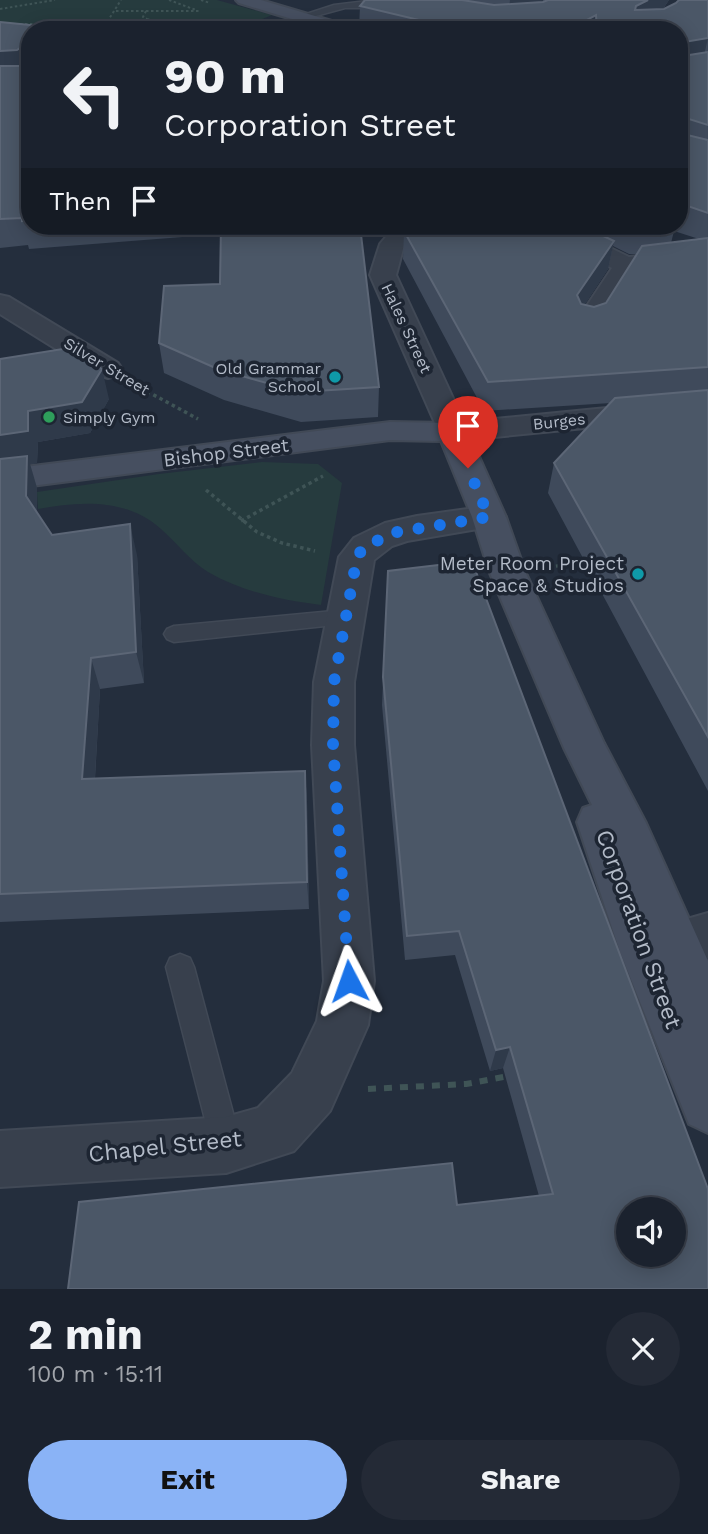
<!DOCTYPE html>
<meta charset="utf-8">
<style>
:root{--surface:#1b222e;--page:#242a36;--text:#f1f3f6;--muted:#a0a4aa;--line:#393f4a;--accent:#8ab3f6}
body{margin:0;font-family:"Work Sans",sans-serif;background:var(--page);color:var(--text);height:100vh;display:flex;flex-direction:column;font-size:26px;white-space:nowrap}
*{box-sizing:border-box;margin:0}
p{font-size:23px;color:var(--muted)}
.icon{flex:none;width:38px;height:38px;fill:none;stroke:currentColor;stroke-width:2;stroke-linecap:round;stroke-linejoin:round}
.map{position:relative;height:1289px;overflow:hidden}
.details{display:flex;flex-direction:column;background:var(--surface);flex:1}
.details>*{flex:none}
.guide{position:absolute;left:21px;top:21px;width:667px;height:214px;border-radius:28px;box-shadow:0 4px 18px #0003,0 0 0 2px var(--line);background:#1b222e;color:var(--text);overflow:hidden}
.buttons{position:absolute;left:616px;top:1197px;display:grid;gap:14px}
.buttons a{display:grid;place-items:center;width:70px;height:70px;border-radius:50%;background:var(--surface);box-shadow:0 4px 18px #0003,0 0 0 2px var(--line);font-size:35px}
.pin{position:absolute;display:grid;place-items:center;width:60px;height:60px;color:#fff;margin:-72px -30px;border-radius:50% 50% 50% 0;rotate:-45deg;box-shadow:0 0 7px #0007}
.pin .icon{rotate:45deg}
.me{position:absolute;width:77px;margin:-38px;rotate:356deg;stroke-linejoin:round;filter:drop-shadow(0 0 5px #0008)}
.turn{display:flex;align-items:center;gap:24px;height:147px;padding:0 28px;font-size:32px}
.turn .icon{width:91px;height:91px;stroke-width:2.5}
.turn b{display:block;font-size:49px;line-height:60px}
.then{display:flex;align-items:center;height:66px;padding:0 28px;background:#0003;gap:14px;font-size:26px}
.round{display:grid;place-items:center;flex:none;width:74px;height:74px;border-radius:37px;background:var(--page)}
.summary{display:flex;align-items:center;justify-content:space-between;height:119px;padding:0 28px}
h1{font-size:42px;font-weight:700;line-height:52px}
.primary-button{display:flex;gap:14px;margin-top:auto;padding:14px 28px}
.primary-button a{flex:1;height:80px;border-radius:42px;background:var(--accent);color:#111;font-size:28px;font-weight:700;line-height:80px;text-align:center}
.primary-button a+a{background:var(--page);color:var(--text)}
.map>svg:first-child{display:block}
.green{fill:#263b3e}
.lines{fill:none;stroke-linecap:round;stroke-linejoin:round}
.lane-casing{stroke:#414956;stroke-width:3}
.street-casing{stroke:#414956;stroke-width:4}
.secondary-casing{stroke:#414956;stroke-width:4}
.path-far2{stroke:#3f5456;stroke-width:2;stroke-dasharray:2.5 2.5;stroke-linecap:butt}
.path-far1{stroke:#3f5456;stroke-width:3.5;stroke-dasharray:3.5 3.5;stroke-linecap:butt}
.path{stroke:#3f5456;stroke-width:6;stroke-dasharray:8 8;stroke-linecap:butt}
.lane{fill:#38404d;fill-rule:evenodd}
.street{fill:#38404d;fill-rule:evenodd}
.secondary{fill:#464f60;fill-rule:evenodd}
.path-bridge{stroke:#3f5456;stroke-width:2;stroke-dasharray:2.5 2.5;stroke-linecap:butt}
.wall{fill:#3f4a5b;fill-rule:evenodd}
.shaded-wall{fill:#2f3a4a}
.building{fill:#4b5767;stroke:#5c6676;stroke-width:2;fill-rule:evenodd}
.route{stroke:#1a73e8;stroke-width:12;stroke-dasharray:0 21.6}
.culture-dot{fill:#0f9aa8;stroke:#1d2532;stroke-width:2.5}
.leisure-dot{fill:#2e9e5b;stroke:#1d2532;stroke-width:2.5}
.labels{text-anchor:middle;stroke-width:7;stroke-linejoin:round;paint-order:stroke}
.far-street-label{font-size:16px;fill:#b3bbc8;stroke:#1d2532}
.far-poi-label{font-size:16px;fill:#b3bbc8;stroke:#1d2532;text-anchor:end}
.street-label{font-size:19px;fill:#b3bbc8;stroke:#1d2532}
.poi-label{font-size:19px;fill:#b3bbc8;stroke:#1d2532;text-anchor:end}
.near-street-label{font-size:23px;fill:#b3bbc8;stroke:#1d2532}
</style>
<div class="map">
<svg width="708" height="1289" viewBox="0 0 708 1289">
<rect width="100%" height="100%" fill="#242e3d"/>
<path class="green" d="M0 0H217L272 15 260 20 285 30H30L0 79Z
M262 462 318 464 342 483 321 605C282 600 243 592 208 572 189 560 177 543 161 529 127 498 80 501 38 509L37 492 159 474Z"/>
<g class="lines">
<defs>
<path id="lane" d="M367 1 394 5 390 8H345L301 20 297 17 334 5Z
M344 610 351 612 354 617 351 622 344 624 174 642 167 639 164 634 167 629 174 626Z
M180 954 190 958 194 967 241 1143 237 1154 226 1158 215 1154 211 1143 166 967 170 958Z"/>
<path id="street" d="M395 226H419L404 245 396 275 464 422 708 398V416L453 441 442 439 370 275 380 244Z
M567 226H591L596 241 629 257 708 249V263L634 272 598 331 588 333 578 331 574 325 612 268 576 250Z
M0 295 9 297 118 363 122 369 118 375 108 378 98 375 0 314Z
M489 506 501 509 506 517 501 525 407 541 392 546 374 560 354 682V745L374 981 368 1025 330 1111 294 1151 226 1173 0 1187V1131L226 1117 258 1108 292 1073 317 1021 324 981 312 745 314 682 339 557 354 538 385 523 417 516Z
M708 913V959L676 967 659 961 651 944 659 927Z"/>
<path id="secondary" d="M236 0H261L352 27 354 30H328L239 3Z
M390 422 453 423 464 425 468 432 506 517 525 571 604 743 646 823 708 961V1133L689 1124 620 952 577 822 583 808 592 805 564 748 489 571 472 517 441 441 390 440 0 490V470Z"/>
</defs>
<use href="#lane" class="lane-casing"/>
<use href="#street" class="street-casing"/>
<use href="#secondary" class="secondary-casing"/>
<path class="path-far2" d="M169 0 196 10
M201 0 210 3
M0 9 55 0
M116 11H200
M146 11 143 17 147 19
M15 24H223
M102 30 121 0"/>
<path class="path-far1" d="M141 388 198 419
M206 490 257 532 282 543 315 551
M241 521 323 476
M549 567 589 562"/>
<path class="path" d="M368 1089 466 1084 509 1076"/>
<use href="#lane" class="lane"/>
<use href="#street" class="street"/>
<use href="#secondary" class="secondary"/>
<path class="path-bridge" d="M147 19 188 30"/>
</g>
<path class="wall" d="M365 0H669L663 9 708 0V791L548 493 554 463 611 403 484 411 403 259 404 231 596 232 593 226H679V30H368L359 28 360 6ZM674 231 699 239 671 243ZM613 246 629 254H638L606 303 594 307 585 304 608 269Z
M0 22 50 27 51 30H30V226H360L379 387 378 417 301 422 224 400 164 373 159 343 220 284 221 234 29 249 28 245 0 248Z
M0 359 109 399 90 433 38 442 37 463 30 464 37 488V512L52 535 137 555 144 683 100 689 95 779 305 771 307 801 309 909 0 922Z
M388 571 708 1189 457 1205 539 1196 503 1068 490 1071 455 955 405 960 382 705Z"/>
<path class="shaded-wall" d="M510 0H543L542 11 508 17Z
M648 0H669L660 13 632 28 636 6Z
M596 15 593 30H568Z
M708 38 703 60 679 64 684 42Z
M30 41V68L0 75V51Z
M614 241 608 269 572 324 577 295Z
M102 369 109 399 90 433 38 442 37 463 30 464 37 488V528L0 467V435L28 411Z
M130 524 137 555 144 683 136 652Z
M91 658 100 689 93 809 82 779Z
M305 771 307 801 309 909 307 882Z
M510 1047 503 1068 490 1071 496 1050Z"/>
<path class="building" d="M365 0H462L494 5 543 2 548 0H648L636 6 635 10 664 9 676 3 679 0H708V38L684 42 683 56 708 52V125L686 118 682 121 683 134 708 140V213L679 203V30H597L596 15 568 30H461L360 6Z
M0 22 50 27 46 30H30V41L17 50 0 51Z
M0 66H30V220L22 221V218L0 219Z
M221 226H360L379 387 299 392 220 370 159 343 164 286 220 284Z
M406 226H582L614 241 577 295 581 304 594 307 606 303 642 246 708 238V367L488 382 404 231Z
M69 348 102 369 82 402 28 411V431L0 435V359Z
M708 390V737L554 463 615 398Z
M27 456 26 496 52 535 130 524 136 652 91 658 82 779 305 771 307 882 0 894V459Z
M472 561 708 1189V1289H68L79 1202 452 1163 457 1205 553 1194 510 1047 496 1050 459 931 407 936 383 677 388 571ZM628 1209H674V1255H628Z"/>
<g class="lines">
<path class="route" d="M349 981 333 745 334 682 355 568 361 550 391 533 489 517 468 468"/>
</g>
<g class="culture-dot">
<circle cx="335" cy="377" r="7"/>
<circle cx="638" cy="574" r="7"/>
</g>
<circle class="leisure-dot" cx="49" cy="417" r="7"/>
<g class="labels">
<g class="far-street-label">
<text transform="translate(407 328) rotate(65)" y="6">Hales Street</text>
<text transform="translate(107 366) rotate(31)" y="6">Silver Street</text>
<text transform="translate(559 421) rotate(-6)" y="6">Burges</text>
</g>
<g class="far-poi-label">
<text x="321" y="374">Old Grammar<tspan x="321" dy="18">School</tspan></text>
<text x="63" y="423" text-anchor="start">Simply Gym</text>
</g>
<g class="street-label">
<text transform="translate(226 452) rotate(-7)" y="7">Bishop Street</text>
</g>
<g class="poi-label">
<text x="624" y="570">Meter Room Project<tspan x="624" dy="22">Space &amp; Studios</tspan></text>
</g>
<g class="near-street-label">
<text transform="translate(639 929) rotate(70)" y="8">Corporation Street</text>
<text transform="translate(165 1146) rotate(-6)" y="8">Chapel Street</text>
</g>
</g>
</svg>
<div class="buttons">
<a><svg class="icon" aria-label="sound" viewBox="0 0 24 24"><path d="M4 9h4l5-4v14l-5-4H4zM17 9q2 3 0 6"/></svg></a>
</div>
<div class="pin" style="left:468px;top:468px;background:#d93025"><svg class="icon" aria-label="arrive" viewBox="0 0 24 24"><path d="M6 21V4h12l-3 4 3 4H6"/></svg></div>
<svg class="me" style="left:349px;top:981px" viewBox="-20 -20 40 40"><path d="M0-17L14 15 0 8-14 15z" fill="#1a73e8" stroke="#fff" stroke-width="4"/></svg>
<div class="guide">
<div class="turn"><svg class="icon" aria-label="left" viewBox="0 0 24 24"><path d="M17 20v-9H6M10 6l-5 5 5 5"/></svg><div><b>90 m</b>Corporation Street</div></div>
<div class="then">Then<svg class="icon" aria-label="arrive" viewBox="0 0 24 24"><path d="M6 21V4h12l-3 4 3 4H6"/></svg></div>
</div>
</div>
<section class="details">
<div class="summary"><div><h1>2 min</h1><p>100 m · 15:11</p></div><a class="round"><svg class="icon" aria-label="close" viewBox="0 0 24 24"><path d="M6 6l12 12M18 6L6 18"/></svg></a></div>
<div class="primary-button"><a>Exit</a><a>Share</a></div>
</section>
